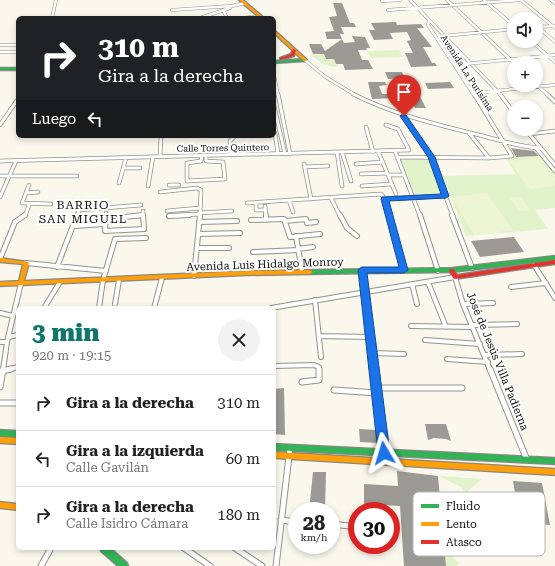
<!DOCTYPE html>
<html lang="es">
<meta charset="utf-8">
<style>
:root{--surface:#fff;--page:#f2f2f2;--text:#222;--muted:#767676;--line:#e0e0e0;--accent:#0f766e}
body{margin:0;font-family:"Roboto Serif",serif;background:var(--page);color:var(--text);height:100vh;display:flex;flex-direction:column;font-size:15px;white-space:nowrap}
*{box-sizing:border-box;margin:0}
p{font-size:13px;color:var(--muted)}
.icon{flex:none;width:22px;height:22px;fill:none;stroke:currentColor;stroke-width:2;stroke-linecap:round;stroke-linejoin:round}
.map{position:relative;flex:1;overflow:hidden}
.panel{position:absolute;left:16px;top:306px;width:260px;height:244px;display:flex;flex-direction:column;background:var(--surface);border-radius:6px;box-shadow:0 2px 6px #0003}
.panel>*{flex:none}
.top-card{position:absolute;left:16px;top:16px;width:260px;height:122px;border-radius:6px;box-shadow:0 2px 6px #0003;background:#202124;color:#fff;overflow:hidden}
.tools{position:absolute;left:507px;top:12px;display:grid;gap:8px}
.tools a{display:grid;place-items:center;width:36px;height:36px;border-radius:50%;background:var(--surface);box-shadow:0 2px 6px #0003;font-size:20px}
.speed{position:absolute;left:288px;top:502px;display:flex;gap:8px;font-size:20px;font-weight:700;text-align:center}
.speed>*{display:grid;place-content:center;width:52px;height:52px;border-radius:50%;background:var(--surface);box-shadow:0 2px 6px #0003;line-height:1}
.speed small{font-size:10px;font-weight:400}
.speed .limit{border:6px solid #d22;background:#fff;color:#111}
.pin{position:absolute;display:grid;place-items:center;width:34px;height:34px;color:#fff;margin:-41px -17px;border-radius:50% 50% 50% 0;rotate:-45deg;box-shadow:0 0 4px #0007}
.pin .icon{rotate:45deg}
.me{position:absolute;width:44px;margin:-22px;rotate:353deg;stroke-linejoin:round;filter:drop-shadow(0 0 3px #0008)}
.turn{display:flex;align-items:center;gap:14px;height:84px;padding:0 16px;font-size:18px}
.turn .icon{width:52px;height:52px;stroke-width:2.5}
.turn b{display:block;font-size:28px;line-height:34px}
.then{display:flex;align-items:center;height:38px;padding:0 16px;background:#0003;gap:8px;font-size:15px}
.round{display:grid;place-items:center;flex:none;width:42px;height:42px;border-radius:21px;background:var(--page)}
.head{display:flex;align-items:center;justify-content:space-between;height:68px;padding:0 16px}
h1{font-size:24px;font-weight:800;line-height:30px;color:var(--accent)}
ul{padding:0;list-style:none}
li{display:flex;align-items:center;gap:12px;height:56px;padding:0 16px;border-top:1px solid var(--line)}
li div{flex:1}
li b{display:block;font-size:15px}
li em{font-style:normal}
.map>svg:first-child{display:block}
.green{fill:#e2f2ca}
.pitch{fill:#edf5d5}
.building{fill:#9c9a94}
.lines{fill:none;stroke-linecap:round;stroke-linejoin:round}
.street-far3-casing{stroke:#93928d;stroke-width:3.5}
.street-far2-casing{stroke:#93928d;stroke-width:4.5}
.street-far1-casing{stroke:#93928d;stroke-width:6}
.street-casing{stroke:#93928d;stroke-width:7}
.fast-casing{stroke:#898883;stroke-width:2.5}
.slow-casing{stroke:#898883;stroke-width:2.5}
.jam-casing{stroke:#898883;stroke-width:2.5}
.street-far3{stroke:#fefefc;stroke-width:2.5}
.street-far2{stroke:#fefefc;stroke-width:3}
.street-far1{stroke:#fefefc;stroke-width:4}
.street{stroke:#fefefc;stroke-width:5}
.fast{fill:#30b455;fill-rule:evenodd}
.slow{fill:#ff9f0a;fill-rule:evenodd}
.jam{fill:#e5322d;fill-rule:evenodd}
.route{fill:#1a73e8;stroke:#114b97}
.labels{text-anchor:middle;stroke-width:4;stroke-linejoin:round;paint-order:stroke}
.far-street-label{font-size:9px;fill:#0b0b0b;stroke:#fff}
.street-label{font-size:11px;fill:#0b0b0b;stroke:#fff}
.neighbourhood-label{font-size:12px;letter-spacing:1px;fill:#0b0b0b;stroke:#fff}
.key{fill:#fff;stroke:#b6b6b6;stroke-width:1}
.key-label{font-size:11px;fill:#0b0b0b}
</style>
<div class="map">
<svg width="555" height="566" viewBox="0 0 555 566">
<rect width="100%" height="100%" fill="#faf8ed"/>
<path class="green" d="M399 50 403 57 370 58 367 51Z
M311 55H324L326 59H335V64H338V66C329 69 318 61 311 55Z
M541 156 555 173V208L535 210 548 229 466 236 443 176 516 174 506 158Z
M429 158 443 194 412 195 400 159Z
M438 476 482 479 466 492 459 486Z
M441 516 450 524 445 530 457 540 447 550 459 564 457 566H446Z"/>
<path class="pitch" d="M539 158 555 177V186L530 189 509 161Z
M487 193 513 230 474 235 452 197Z
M521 197 530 210 519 211 510 198Z"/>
<path class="building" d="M333 3H342L350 23H354L356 27H341L344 34H340L342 39H327L325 32 334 31 329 17 337 16Z
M396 22 397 25 421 24 424 28H417L432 47H423L432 63H435L437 66 411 67 405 53H413L407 41 411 40 407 32 390 33 393 39 374 40 369 30H375L371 23Z
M352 36 365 37 370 48H366L367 50H358L362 60H368L373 69 345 70 343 64H336L334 59H326L324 54H313L309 44H321L325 51 342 39 344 43 355 42Z
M385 72H402L405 78 388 79Z
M368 82H385L387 85 379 86 382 94H393L395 98 372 99Z
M450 82 454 88 428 89 425 83Z
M408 93H418L426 108H415Z
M511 148 534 151 539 156 516 157Z
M514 237 524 252 480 257 471 241Z
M284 388 285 435 274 434V389Z
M425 424H446L451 441 446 439 434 438 428 440Z
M359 429 377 430 379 443 360 442Z
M397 471 438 476 446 566H404L400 506 364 504V484L398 486Z
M313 472H326L325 511H309Z
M513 481 542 483 550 525 520 522Z"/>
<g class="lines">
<defs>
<path id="street-far3" d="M410 0 501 95
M447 0 514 63
M484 0 514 26
M521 0 555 28
M551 0 555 3
M382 1 400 0
M172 10 232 6 245 3
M223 10 227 18
M388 10 520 0
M52 18 56 0
M200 18 230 8
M242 18 253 17
M429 21 428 25 474 95
M536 27 554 26
M538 27 555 42
M443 36 514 29
M531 41 555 62
M0 45H18
M0 52H18
M305 60 324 76 355 95
M455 65 555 55
M274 75 278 95
M536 84 548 95
M473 93 555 85"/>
<path id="street-far2" d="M278 94 290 154
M353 94C394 115 439 125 483 136 502 141 520 147 540 148
M500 94 514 113
M547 94 555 102
M274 106 285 154
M404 116 431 157 453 216
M0 125 18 99
M366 127 373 152
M525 129 555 165
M275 133 278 154
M469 133 489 158
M529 134 555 131
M536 148 555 171
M378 151 396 194
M395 151 420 216
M337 152 342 186
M342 152 351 181
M231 155 230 141 235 136
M202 156 201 161 187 163V181L225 179 223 162 206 161V156
M160 157 161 136
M398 157 489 158 512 156 474 94
M0 161 409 150 398 129 386 125
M304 164 311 199
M356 164 383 162
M304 167 328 166
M123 168H140
M361 174 387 173
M388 175H404
M0 176H77
M119 183 126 158
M29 185 22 203 51 204
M169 185H179
M148 186 153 157
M362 186 392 184
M160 192 197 188 201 190 200 216
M26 193 38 192
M0 197 16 161
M331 198 340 216
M385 199 445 196
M289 200 293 212
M247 203 381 194 385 199 389 216
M256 203V210H265
M265 206 266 216
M79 210 141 205
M143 211V216
M167 211 200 208
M199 213 232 211
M25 216 29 205
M77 216 81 205
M106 216V213
M137 216 143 215
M174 216 199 214"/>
<path id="street-far1" d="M106 215 105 231 144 229 143 215
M266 215V220
M340 215 347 228 357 236
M389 215 404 270
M420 215 438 271
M452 215 472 268
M169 216 189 215
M106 219 143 215
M251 220 284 219 290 237 320 234
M285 221 306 219 307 223 316 222
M199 222 237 221
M74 226 105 224
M199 234 240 233
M296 236 302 272
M198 248H229
M298 249 313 247
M253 252 299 250
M0 259 15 222 25 215
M26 263 106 271
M534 265 555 298
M57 267 77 215
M362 270 374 370
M194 276 200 215
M428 282 446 327
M412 284 417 304
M511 287 546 283
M315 300 321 357
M115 304 119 280
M463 304 493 303
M44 308 60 282
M99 308 103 280 115 239 146 238
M154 308 162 278
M271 308 455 277 463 304 490 370
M0 313 13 316
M472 325 517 324
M411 326 473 327
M319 336 370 337
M8 337 18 335
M425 340 480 344
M0 342H7
M372 353 404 354
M485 355 522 354
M447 359 488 362
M274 366 314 365 319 367V370
M3 370 7 342 21 283
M7 370 18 367"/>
<path id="street" d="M374 369 384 453
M490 369 527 460
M2 371 11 369
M302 382 319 380V369
M0 387 3 369
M376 388H462
M334 390 377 393
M0 403H18
M281 520 297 522
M331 524 350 526
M184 548 210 566
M235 548 262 566
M41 566 51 548
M276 566 290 448"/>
<path id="fast" d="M305 59 307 60 306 61 274 63V61Z
M0 68H18V70H0Z
M555 256V260L452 272 310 274 307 272 310 270 452 268Z
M0 430 18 431V437L0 436Z
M274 444 555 458V464L274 450Z
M100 548H110L127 563 128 566H118L101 551Z"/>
<path id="slow" d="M239 0H243L264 18H260Z
M274 30 306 59V61H304L274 33Z
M0 258 28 262 29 263 24 281 247 271 310 270 313 272 310 274 247 275 0 286V282L19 281 23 264 0 262Z
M0 437 18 438V444L0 443Z
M274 452 555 469V475L274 458Z
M0 502 18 504V510L0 508Z"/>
<path id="jam" d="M293 49 296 50 294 56 280 60V58L291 54Z
M555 260V264L455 279 453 278 449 270 450 269H454L457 275Z"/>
</defs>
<use href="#street-far3" class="street-far3-casing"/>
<use href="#street-far2" class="street-far2-casing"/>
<use href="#street-far1" class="street-far1-casing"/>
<use href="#street" class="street-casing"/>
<use href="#fast" class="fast-casing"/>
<use href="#slow" class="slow-casing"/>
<use href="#jam" class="jam-casing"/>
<use href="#street-far3" class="street-far3"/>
<use href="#street-far2" class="street-far2"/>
<use href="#street-far1" class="street-far1"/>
<use href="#street" class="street"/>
<use href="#fast" class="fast"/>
<use href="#slow" class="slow"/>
<use href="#jam" class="jam"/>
</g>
<path class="route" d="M401 115H406L435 157 449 196 446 198 389 201 408 270 404 273H367L390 453 388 457 384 458 380 457 378 453 358 270 362 267H399L381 199 382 197 441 194 428 157 400 116Z"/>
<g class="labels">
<g class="far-street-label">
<text transform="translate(467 73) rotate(57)" y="3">Avenida La Purísima</text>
<text transform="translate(223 148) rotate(-1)" y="3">Calle Torres Quintero</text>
</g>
<g class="street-label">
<text transform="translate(265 264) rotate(-2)" y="4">Avenida Luis Hidalgo Monroy</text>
<text transform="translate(498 361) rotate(68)" y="4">José de Jesús Villa Padierna</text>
</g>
<g class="neighbourhood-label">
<text x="83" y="209">BARRIO<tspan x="83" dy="14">SAN MIGUEL</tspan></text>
</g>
</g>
<rect x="413" y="492" width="132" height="64" rx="6" class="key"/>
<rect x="421" y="504" width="18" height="4" fill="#30b455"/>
<rect x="421" y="522" width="18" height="4" fill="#ff9f0a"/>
<rect x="421" y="540" width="18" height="4" fill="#e5322d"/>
<g class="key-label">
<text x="446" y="510">Fluido</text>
<text x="446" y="528">Lento</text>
<text x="446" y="546">Atasco</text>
</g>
</svg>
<div class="tools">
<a><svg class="icon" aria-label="sound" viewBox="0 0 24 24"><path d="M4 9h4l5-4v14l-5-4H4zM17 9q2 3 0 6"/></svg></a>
<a>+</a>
<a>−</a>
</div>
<div class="speed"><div>28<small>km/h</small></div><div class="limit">30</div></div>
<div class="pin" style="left:404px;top:116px;background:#d93025"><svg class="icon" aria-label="arrive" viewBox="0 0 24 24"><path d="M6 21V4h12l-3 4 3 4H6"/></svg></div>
<svg class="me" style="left:384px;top:453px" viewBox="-20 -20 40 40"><path d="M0-17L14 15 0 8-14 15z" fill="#1a73e8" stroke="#fff" stroke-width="4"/></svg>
<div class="top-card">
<div class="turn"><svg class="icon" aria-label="right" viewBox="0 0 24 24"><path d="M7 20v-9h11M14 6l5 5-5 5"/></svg><div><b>310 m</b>Gira a la derecha</div></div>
<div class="then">Luego<svg class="icon" aria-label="left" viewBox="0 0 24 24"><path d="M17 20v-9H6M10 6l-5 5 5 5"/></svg></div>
</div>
<section class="panel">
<div class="head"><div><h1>3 min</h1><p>920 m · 19:15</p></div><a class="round"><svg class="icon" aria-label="close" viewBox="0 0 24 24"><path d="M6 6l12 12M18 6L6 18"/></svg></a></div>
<ul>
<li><svg class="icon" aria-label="right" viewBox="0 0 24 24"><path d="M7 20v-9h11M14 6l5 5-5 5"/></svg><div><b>Gira a la derecha</b></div><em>310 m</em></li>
<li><svg class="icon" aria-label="left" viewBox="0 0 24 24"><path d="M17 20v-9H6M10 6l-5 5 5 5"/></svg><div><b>Gira a la izquierda</b><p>Calle Gavilán</p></div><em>60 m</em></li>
<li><svg class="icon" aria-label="right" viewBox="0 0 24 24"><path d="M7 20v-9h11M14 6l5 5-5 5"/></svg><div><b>Gira a la derecha</b><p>Calle Isidro Cámara</p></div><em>180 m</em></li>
</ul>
</section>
</div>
